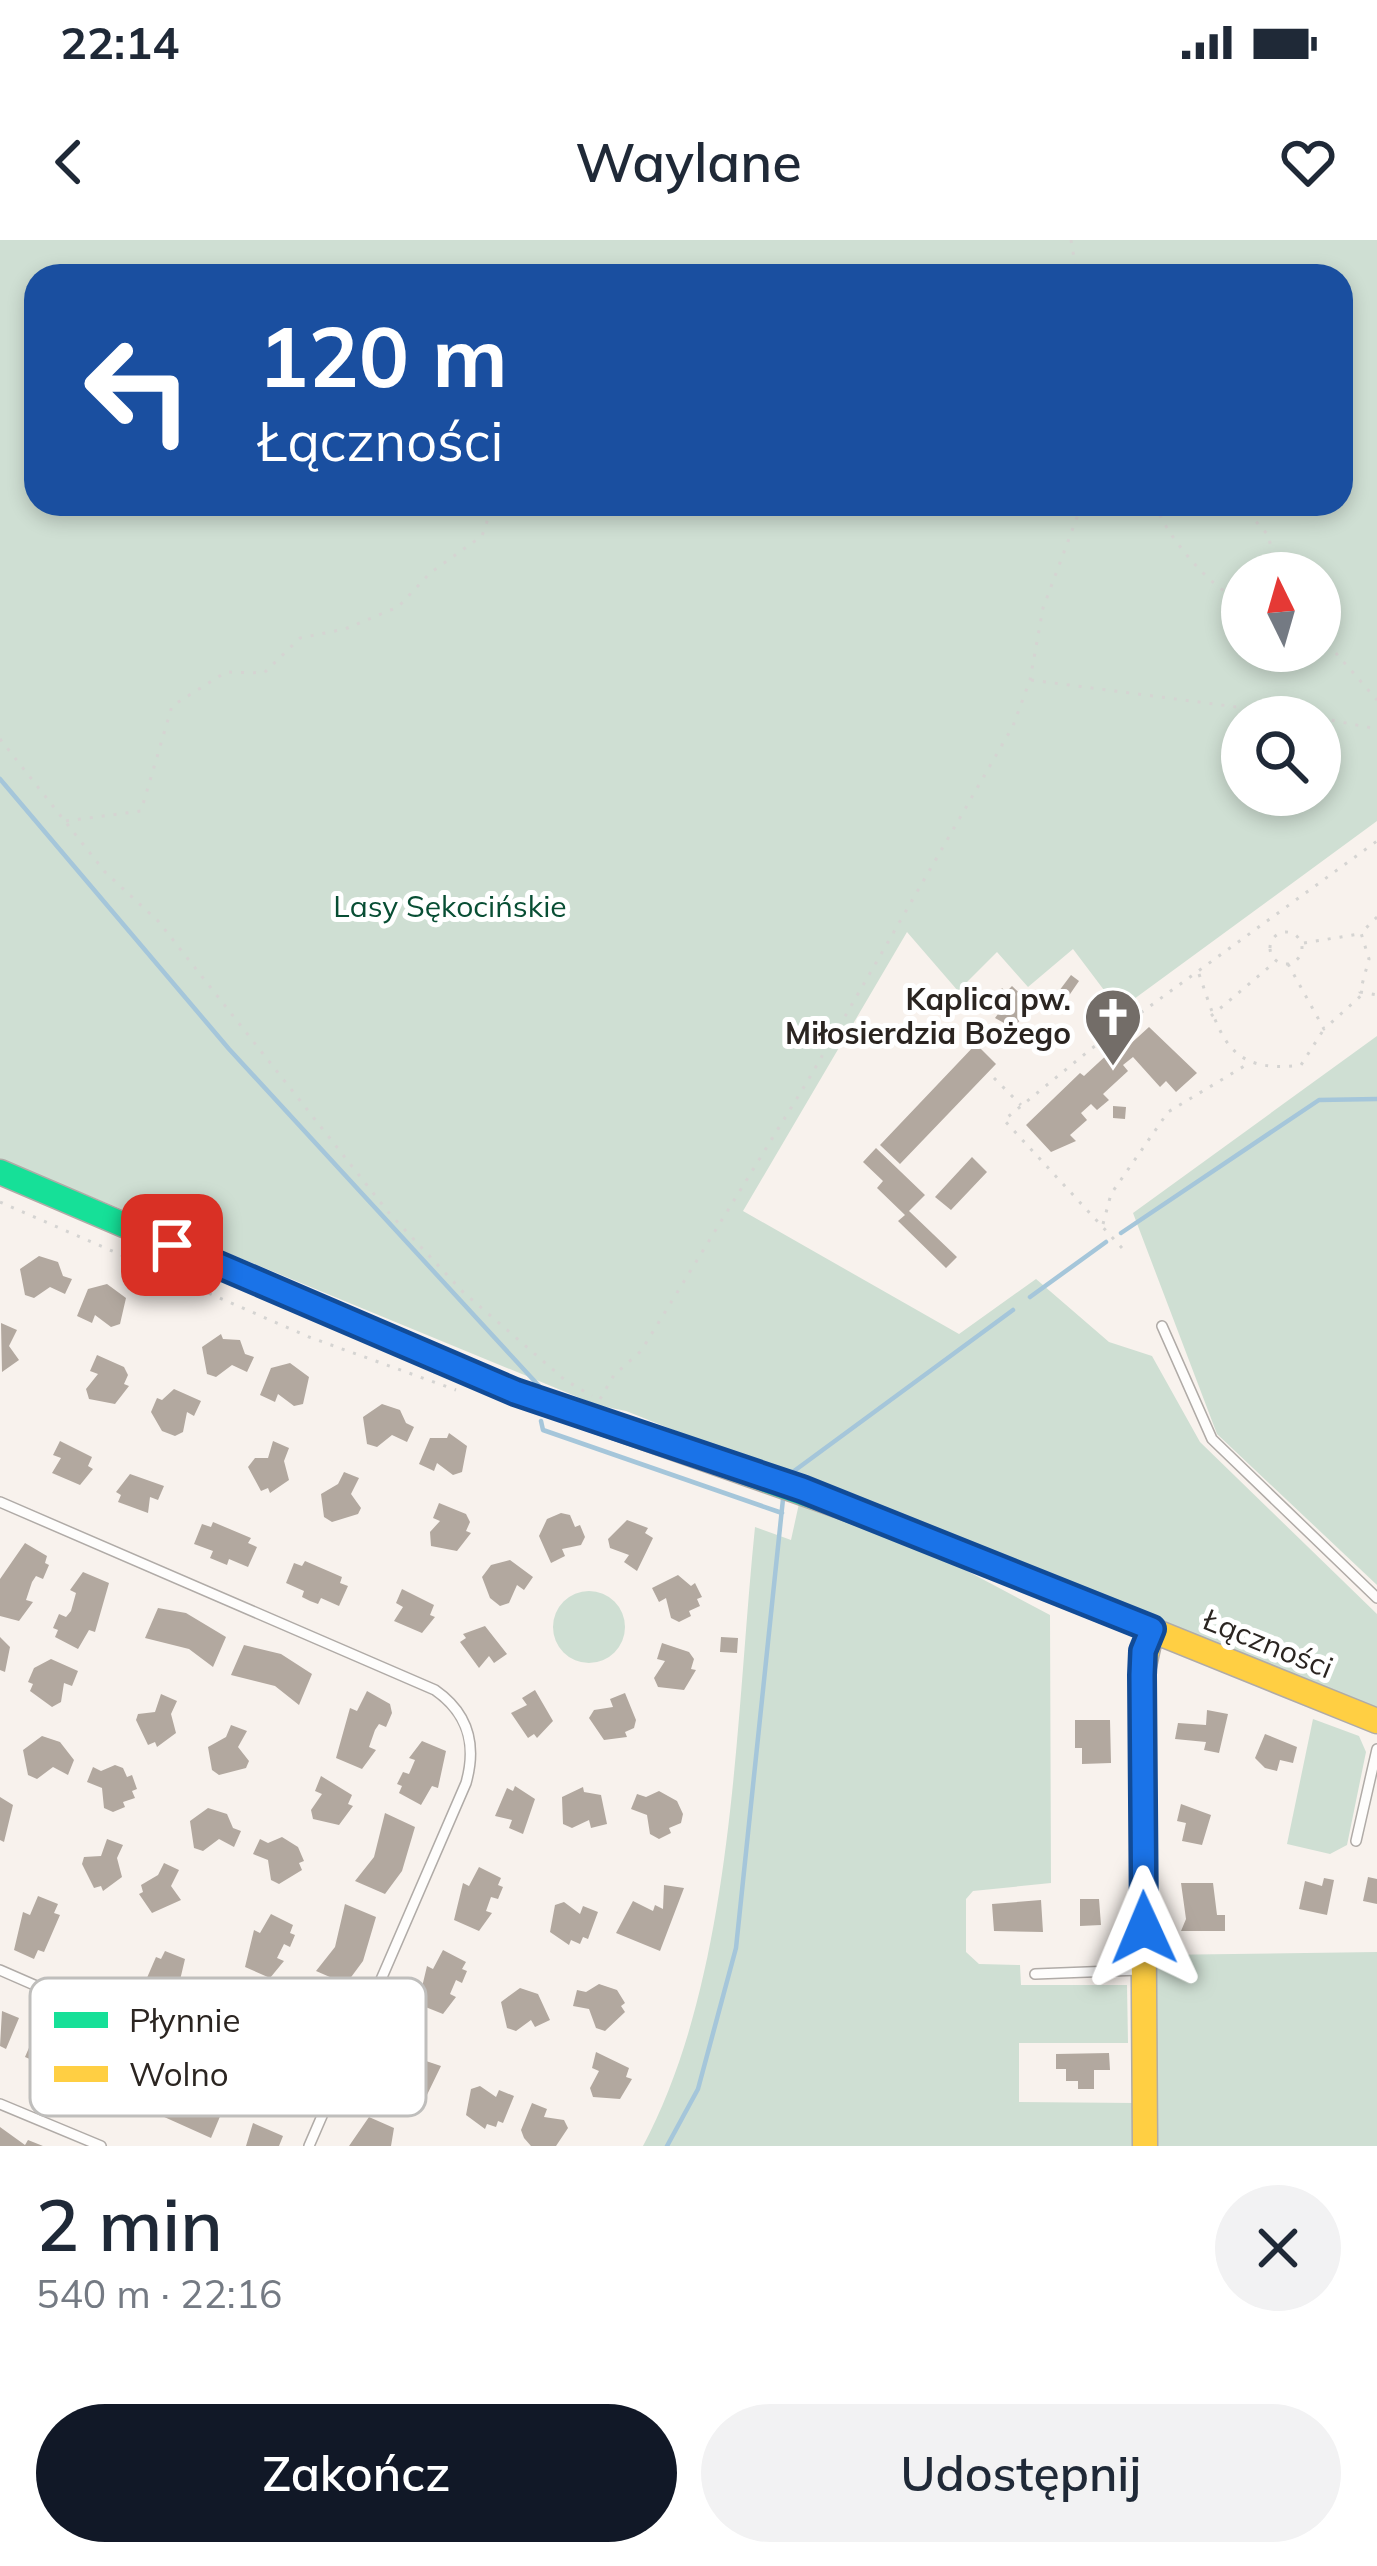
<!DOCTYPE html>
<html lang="pl">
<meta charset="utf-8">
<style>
:root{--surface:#fff;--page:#f2f2f3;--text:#1f2937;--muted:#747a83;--accent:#111827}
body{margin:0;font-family:Mulish,sans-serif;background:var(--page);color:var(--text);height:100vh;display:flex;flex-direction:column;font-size:45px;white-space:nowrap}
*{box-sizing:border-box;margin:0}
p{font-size:39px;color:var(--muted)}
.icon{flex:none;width:66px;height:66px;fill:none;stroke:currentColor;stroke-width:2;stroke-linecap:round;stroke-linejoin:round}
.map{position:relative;height:1906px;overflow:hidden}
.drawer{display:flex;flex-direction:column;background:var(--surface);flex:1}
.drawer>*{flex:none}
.banner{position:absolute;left:24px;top:24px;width:1329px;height:252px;border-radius:36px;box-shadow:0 6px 18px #0003;background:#1a4fa0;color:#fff;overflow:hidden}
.needle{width:78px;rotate:355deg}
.buttons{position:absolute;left:1221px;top:312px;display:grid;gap:24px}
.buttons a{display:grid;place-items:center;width:120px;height:120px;border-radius:50%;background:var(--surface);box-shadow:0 6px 18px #0003;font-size:60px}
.pin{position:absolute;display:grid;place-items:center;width:102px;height:102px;color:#fff;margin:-51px;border-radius:24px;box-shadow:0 6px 18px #0006}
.me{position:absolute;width:132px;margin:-66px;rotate:359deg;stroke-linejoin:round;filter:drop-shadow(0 0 9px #0008)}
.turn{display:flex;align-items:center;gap:42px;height:252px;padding:0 36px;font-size:54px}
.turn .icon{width:156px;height:156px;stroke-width:2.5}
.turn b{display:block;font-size:84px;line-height:102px}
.round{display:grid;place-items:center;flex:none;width:126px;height:126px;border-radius:63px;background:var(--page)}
.headline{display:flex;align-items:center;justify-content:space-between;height:204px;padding:0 36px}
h1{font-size:72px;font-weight:600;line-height:90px}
.cta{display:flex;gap:24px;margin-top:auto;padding:24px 36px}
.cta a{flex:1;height:138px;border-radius:72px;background:var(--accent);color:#fff;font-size:48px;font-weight:600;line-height:138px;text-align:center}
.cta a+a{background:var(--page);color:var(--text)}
.status{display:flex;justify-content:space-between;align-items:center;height:84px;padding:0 60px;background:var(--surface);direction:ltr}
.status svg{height:33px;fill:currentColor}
header{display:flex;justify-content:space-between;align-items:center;height:156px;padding:0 36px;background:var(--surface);font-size:54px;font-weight:600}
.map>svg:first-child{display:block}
.green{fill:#cfdfd3;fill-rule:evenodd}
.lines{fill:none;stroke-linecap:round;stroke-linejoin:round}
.stream{stroke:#a5c6da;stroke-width:4.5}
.building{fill:#b2a89f}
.lane-casing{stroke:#b0aba7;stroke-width:12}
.fast-casing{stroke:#b0aba7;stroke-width:27}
.slow-casing{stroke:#b0aba7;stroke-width:27}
.path{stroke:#d5d4d2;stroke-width:3;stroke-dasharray:3 9;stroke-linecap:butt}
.lane{stroke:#fefdfc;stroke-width:9}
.fast{stroke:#16e098;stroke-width:24}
.slow{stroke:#ffcf43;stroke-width:24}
.route-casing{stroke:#114b97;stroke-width:30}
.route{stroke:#1a73e8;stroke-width:21}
.labels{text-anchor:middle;stroke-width:10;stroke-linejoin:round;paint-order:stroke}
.park-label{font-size:30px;fill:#084e34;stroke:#fff}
.poi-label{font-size:30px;font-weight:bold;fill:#2b2521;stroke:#fff;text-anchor:end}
.street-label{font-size:30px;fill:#2b2521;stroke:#fff}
.key{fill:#fff;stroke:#bfbebc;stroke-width:3}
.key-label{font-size:33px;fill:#2b2521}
</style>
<div class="status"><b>22:14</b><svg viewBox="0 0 49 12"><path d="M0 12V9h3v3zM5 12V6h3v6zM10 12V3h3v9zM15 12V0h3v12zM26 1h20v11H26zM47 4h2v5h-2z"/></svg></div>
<header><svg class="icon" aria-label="back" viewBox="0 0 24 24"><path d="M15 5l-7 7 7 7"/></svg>Waylane<svg class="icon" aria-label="heart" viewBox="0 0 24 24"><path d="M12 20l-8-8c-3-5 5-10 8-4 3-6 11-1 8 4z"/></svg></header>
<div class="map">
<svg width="1377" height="1906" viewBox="0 0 1377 1906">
<rect width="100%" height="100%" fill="#f8f2ed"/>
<path class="green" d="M0 0H1377V581L1119 770 1073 709 1028 747 997 712 958 751 907 692 743 971 959 1094 1036 1039 1109 1102 1152 1116 1200 1202 1377 1374V1470L626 1171 597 1165 0 919ZM36 36H1341V264H36ZM1242 333H1320V411H1242ZM1242 477H1320V555H1242Z
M1377 796V1345L1217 1194 1133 973Z
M800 1259 937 1315 1050 1375 1051 1643 973 1651 966 1659V1712L979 1724 1020 1725 1021 1745H1127L1128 1803H1019V1862L1135 1863V1906H643C735 1733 735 1482 755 1287L791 1300Z
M553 1387a36 36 0 1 1 72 0a36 36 0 1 1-72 0Z
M1313 1479 1359 1496 1366 1512 1347 1605 1330 1614 1287 1604Z
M1377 1712V1906H1157V1715Z"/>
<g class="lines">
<path class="stream" d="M0 539 229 809 540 1147
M1121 993 1319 860 1377 859
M1030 1057 1106 1002
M541 1181 543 1190 782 1273
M790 1234 1013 1070
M667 1906 698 1849 736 1708 783 1259"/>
</g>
<path class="building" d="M1071 735 1079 741 1068 757 1059 751Z
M1012 746 1033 766 1013 788 995 778 998 774 991 767 1002 748 1006 752Z
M1149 787 1197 833 1176 852 1166 841 1160 847 1133 817 1123 825 1128 831 1103 854 1109 860 1097 870 1091 864 1081 873 1087 880 1070 895 1076 901 1051 912 1026 885 1080 833 1084 836 1111 811 1116 817Z
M976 804 996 824 900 924 880 905Z
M1113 866 1126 867 1125 879 1113 878Z
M876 908 925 955 909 971 957 1017 946 1028 898 981 905 975 877 948 883 941 863 922Z
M972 917 987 932 951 970 935 957Z
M39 1016 58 1022 63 1036 72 1039 65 1054 50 1047 34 1058 25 1055 20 1029Z
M107 1044 126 1058 120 1084 111 1087 95 1075 92 1083 77 1076 88 1049Z
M1 1083 17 1090 9 1106 19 1120 2 1132Z
M221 1094 223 1099 240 1100 245 1114 254 1117 247 1132 232 1125 216 1137 207 1134 202 1107Z
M97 1115 124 1127 128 1135 124 1144 129 1146 115 1164 89 1159 86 1149 98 1134 90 1131Z
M290 1123 309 1137 303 1164 294 1166 278 1154 275 1162 260 1155 271 1128Z
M174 1149 201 1161 194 1176 187 1172 183 1192 175 1196 162 1191 151 1172 157 1158 162 1160Z
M382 1164 400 1170 406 1183 414 1187 407 1202 392 1195 377 1207 367 1204 363 1177Z
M449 1193 467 1206 462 1232 453 1235 437 1223 434 1231 419 1224 430 1198H447Z
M60 1201 92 1217 88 1226 93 1229 80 1245 52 1233 61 1218 53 1215Z
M273 1201 289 1208 284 1221 289 1240 270 1253 268 1248 261 1251 248 1227 255 1218H268Z
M344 1232 359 1238 351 1254 361 1268 358 1274 332 1282 324 1277 321 1254 338 1244Z
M130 1234 164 1246 158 1260 150 1257 148 1273 118 1262 121 1255 116 1252Z
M439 1263 466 1274 470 1282 466 1291 471 1293 457 1311 431 1306 430 1292 440 1281 433 1278Z
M561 1273 570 1275 575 1287 580 1285 585 1297 581 1305 562 1309 565 1316 551 1323 539 1296 547 1279Z
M627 1280 648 1288 645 1293 653 1298 637 1331 624 1322 629 1315 610 1308 608 1299Z
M213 1282 251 1298 248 1303 257 1307 248 1327 229 1319 227 1325 210 1318 213 1311 194 1304 202 1284 211 1287Z
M25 1303 47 1316 45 1323 49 1325 43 1339 36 1336 32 1342 26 1360 33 1362 19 1381 0 1376V1339Z
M510 1320 533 1337 524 1350 517 1345 509 1363 500 1366 490 1358 482 1337 491 1325Z
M305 1321 342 1337 340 1343 348 1346 339 1366 321 1358 318 1364 310 1361 302 1357 304 1351 286 1343 294 1323 302 1326Z
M83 1332 109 1343 95 1392 89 1390 78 1409 55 1397 58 1390 53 1388 59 1374 66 1377 71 1371 76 1353 70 1350Z
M678 1335 691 1346 695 1343 702 1357 697 1359 700 1366 689 1371 691 1376 679 1382 671 1378 666 1358 659 1362 652 1348Z
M402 1349 434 1365 430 1375 435 1377 422 1393 394 1381 403 1367 396 1363Z
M158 1368 186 1373 226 1397 213 1427 189 1409 145 1398Z
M485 1386 507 1414 494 1423 489 1416 479 1428 460 1402 466 1398 463 1394Z
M0 1397 10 1407 5 1432 0 1430Z
M721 1397 738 1398 737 1413 720 1412Z
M662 1403 689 1412 694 1419 691 1429 696 1430 684 1450 658 1447 654 1438 665 1421 657 1419Z
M244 1405 281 1414 312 1434 299 1465 275 1446 231 1435Z
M51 1419 78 1431 72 1446 64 1443 61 1462 52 1467 30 1451 33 1444 28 1442 34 1428Z
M535 1450 553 1481 537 1498 534 1494 528 1498 511 1473 527 1465 522 1458Z
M367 1451 390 1464 392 1473 386 1487 379 1484 375 1490 369 1507 376 1510 362 1529 336 1518 350 1468 357 1471Z
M625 1453 636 1480 634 1488 625 1492 627 1497 604 1500 589 1478 594 1470 613 1467 610 1459Z
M161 1454 177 1461 171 1474 176 1493 157 1507 155 1502 148 1505 136 1480 138 1474 155 1472Z
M1207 1470 1228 1474 1219 1513 1204 1510 1206 1502 1175 1499 1178 1483 1206 1485Z
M1075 1480H1110L1111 1523 1082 1524V1508H1075Z
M231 1485 247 1491 238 1507 249 1521 246 1528 219 1535 212 1530 208 1507 226 1497Z
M1265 1494 1297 1507 1293 1523 1280 1520 1277 1531 1265 1528 1255 1518Z
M42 1496 60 1502 74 1520 68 1535 53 1527 37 1539 28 1535 23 1510Z
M422 1501 446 1511 438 1548 432 1546 421 1565 399 1553 402 1546 397 1544 403 1532 409 1534 415 1520 409 1518Z
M115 1525 123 1528 127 1537 132 1535 137 1549 132 1551 135 1558 123 1562 125 1567 113 1572 104 1568 102 1548 87 1542 93 1527 101 1531Z
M321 1536 352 1555 348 1564 353 1566 339 1585 313 1579 311 1570 322 1554 315 1551Z
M515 1546 535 1559 523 1594 509 1588 512 1580 495 1576 507 1548 513 1551Z
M583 1547 584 1552 601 1555 607 1584 591 1588 589 1580 572 1588 563 1584 562 1557Z
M659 1551 677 1561 683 1574 681 1583 669 1588 671 1593 659 1599 650 1594 647 1575 631 1569 637 1554 646 1557Z
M0 1557 13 1565 4 1602 0 1600Z
M1181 1564 1211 1575 1202 1605 1182 1601 1186 1583 1177 1581Z
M208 1568 227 1574 233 1588 241 1591 234 1607 219 1599 203 1611 194 1608 190 1581Z
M385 1573 415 1587 402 1631 385 1654 355 1641 374 1617Z
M282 1597 298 1607 304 1621 299 1623 302 1630 279 1644 271 1640 268 1620 253 1614 260 1599 268 1603Z
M107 1599 123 1605 117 1618 122 1637 103 1651 101 1646 94 1648 82 1624 84 1617 101 1616Z
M164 1623 179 1630 171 1646 181 1660 152 1673 139 1654 143 1652 141 1645 158 1635Z
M479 1627 501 1638 498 1645 503 1647 498 1659 491 1657 486 1671 492 1673 479 1691 454 1680 463 1643 469 1646Z
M1368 1637 1377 1639V1664L1363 1661Z
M1324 1638 1334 1640 1327 1675 1299 1669 1305 1641 1322 1646Z
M1181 1643H1213L1217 1675H1225V1691H1181L1186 1679Z
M664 1645 684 1648 660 1711 616 1693 633 1661 653 1671 655 1665 663 1669Z
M38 1656 58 1664 54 1673 60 1675 44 1712 38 1710 34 1719 14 1710 23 1672 30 1675Z
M1080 1659H1099L1101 1685 1080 1686Z
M1041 1660 1043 1692 994 1691 992 1664Z
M564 1662 580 1674 583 1666 598 1672 588 1699 583 1697 580 1704 571 1700 569 1705 550 1692 555 1665Z
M345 1664 376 1677 363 1721 346 1744 316 1731 335 1707Z
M271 1674 293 1685 290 1693 295 1695 290 1707 284 1704 277 1718 284 1721 270 1738 245 1727 254 1690 260 1693Z
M443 1710 466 1722 462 1729 467 1731 462 1743 456 1740 450 1754 456 1757 443 1774 418 1764 427 1726 433 1729Z
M165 1711 185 1719 176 1757 169 1755 162 1773 142 1765 145 1756 140 1754 156 1717 161 1719Z
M599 1744 617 1750 625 1763 621 1766 625 1772 605 1791 596 1788 589 1769 573 1766 577 1750 586 1752Z
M520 1748 538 1754 550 1780 535 1787 531 1780 516 1791 507 1788 501 1762Z
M2 1771 19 1778 6 1809 0 1806Z
M38 1787 68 1806 70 1800 87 1808 74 1838 25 1817Z
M596 1812 629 1828 626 1837 632 1839 620 1859 593 1857 590 1848 599 1831 592 1828Z
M1109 1813 1110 1830H1094V1849H1078V1841H1066V1829H1056V1814Z
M408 1820 423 1828 426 1821 441 1826 425 1859 416 1855 414 1860 397 1848Z
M175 1846 197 1862 224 1867 211 1898 162 1876Z
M480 1846 496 1857 499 1850 514 1856 503 1883 498 1881 496 1887 487 1884 485 1889 466 1875 471 1849Z
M532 1863 547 1869 544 1877 564 1880 568 1888 556 1906H531L524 1898 521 1890Z
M369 1877 394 1888 391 1906H349Z
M253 1883 283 1896 279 1906H246Z
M0 1887 25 1905 28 1900 43 1906H0Z"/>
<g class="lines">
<defs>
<path id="lane" d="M1162 1086 1212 1199 1377 1358
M0 1262 435 1450C468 1473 477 1504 466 1543L309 1906
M1356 1601 1377 1509
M0 1730 325 1872
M1035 1734 1139 1730
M0 1864 101 1906"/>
<path id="fast" d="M0 932 515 1152 874 1278"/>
<path id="slow" d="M874 1278 1377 1481
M1145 1906 1142 1435 1152 1389"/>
</defs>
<use href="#lane" class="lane-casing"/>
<use href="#fast" class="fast-casing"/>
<use href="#slow" class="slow-casing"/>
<path class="path" d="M1071 0 1077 36
M1155 264C1166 295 1210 349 1242 361
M1240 264 1269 296 1274 333
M1320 395 1377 460
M1031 440 1313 477
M1320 478 1377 489
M0 499 105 632 158 681 389 973 463 1052 565 1140 592 1156
M66 581 141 571 172 466 226 432 264 433 300 398 345 389 398 367 430 333 482 296 493 264
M1377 677 1361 693 1369 719 1360 752 1377 755
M1270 708a16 16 0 1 1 32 0a16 16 0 1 1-32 0Z
M1304 703 1359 694
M1288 724 1324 789 1363 754
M1199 734C1220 793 1225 835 1301 825L1324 789
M1211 776 1275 722
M994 838 1021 865
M0 962 309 1097 456 1150
M1103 984 1111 954 1168 872 1251 822
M1122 1008 1004 880 1091 809 1377 601
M600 1159 614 1135 641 1111 807 842 1013 486 1030 440 1043 368 1082 264"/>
<use href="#lane" class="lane"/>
<use href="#fast" class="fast"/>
<use href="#slow" class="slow"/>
</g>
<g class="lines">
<defs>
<path id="route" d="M172 1005 515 1152 802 1249 1152 1389 1143 1411 1142 1435 1144 1688"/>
</defs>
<use href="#route" class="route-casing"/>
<use href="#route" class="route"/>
</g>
<defs>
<symbol id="church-pin" viewBox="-11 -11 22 30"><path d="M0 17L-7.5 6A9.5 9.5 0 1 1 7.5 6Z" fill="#736d68" stroke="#fff"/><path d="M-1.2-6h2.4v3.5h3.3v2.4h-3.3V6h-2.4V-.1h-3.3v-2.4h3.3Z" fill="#fff"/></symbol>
</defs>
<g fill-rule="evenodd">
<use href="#church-pin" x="1080" y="744" width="66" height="90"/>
</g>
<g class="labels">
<g class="park-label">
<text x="450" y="677">Lasy Sękocińskie</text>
</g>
<g class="poi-label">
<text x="1071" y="770">Kaplica pw.<tspan x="1071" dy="34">Miłosierdzia Bożego</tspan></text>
</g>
<g class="street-label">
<text transform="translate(1268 1404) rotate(22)" y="10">Łączności</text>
</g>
</g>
<rect x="30" y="1738" width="396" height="138" rx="18" class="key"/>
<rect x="54" y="1772" width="54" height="16" fill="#16e098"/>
<rect x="54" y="1826" width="54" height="16" fill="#ffcf43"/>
<g class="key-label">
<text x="129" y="1792">Płynnie</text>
<text x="129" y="1846">Wolno</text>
</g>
</svg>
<div class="buttons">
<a><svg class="needle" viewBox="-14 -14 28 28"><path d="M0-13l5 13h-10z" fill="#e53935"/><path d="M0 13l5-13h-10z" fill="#747a83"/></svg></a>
<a><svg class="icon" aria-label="search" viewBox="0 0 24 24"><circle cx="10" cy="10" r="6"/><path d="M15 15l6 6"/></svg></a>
</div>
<div class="pin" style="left:172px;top:1005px;background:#d93025"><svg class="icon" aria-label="arrive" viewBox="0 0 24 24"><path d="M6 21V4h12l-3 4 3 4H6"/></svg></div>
<svg class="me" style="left:1144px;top:1688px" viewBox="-20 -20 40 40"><path d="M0-17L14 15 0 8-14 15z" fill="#1a73e8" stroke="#fff" stroke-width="4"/></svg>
<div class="banner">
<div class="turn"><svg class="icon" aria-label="left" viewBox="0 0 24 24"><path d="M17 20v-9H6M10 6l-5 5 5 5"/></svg><div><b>120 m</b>Łączności</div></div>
</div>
</div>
<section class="drawer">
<div class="headline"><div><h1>2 min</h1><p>540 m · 22:16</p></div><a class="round"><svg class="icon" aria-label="close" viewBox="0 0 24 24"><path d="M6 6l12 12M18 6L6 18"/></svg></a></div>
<div class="cta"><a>Zakończ</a><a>Udostępnij</a></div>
</section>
